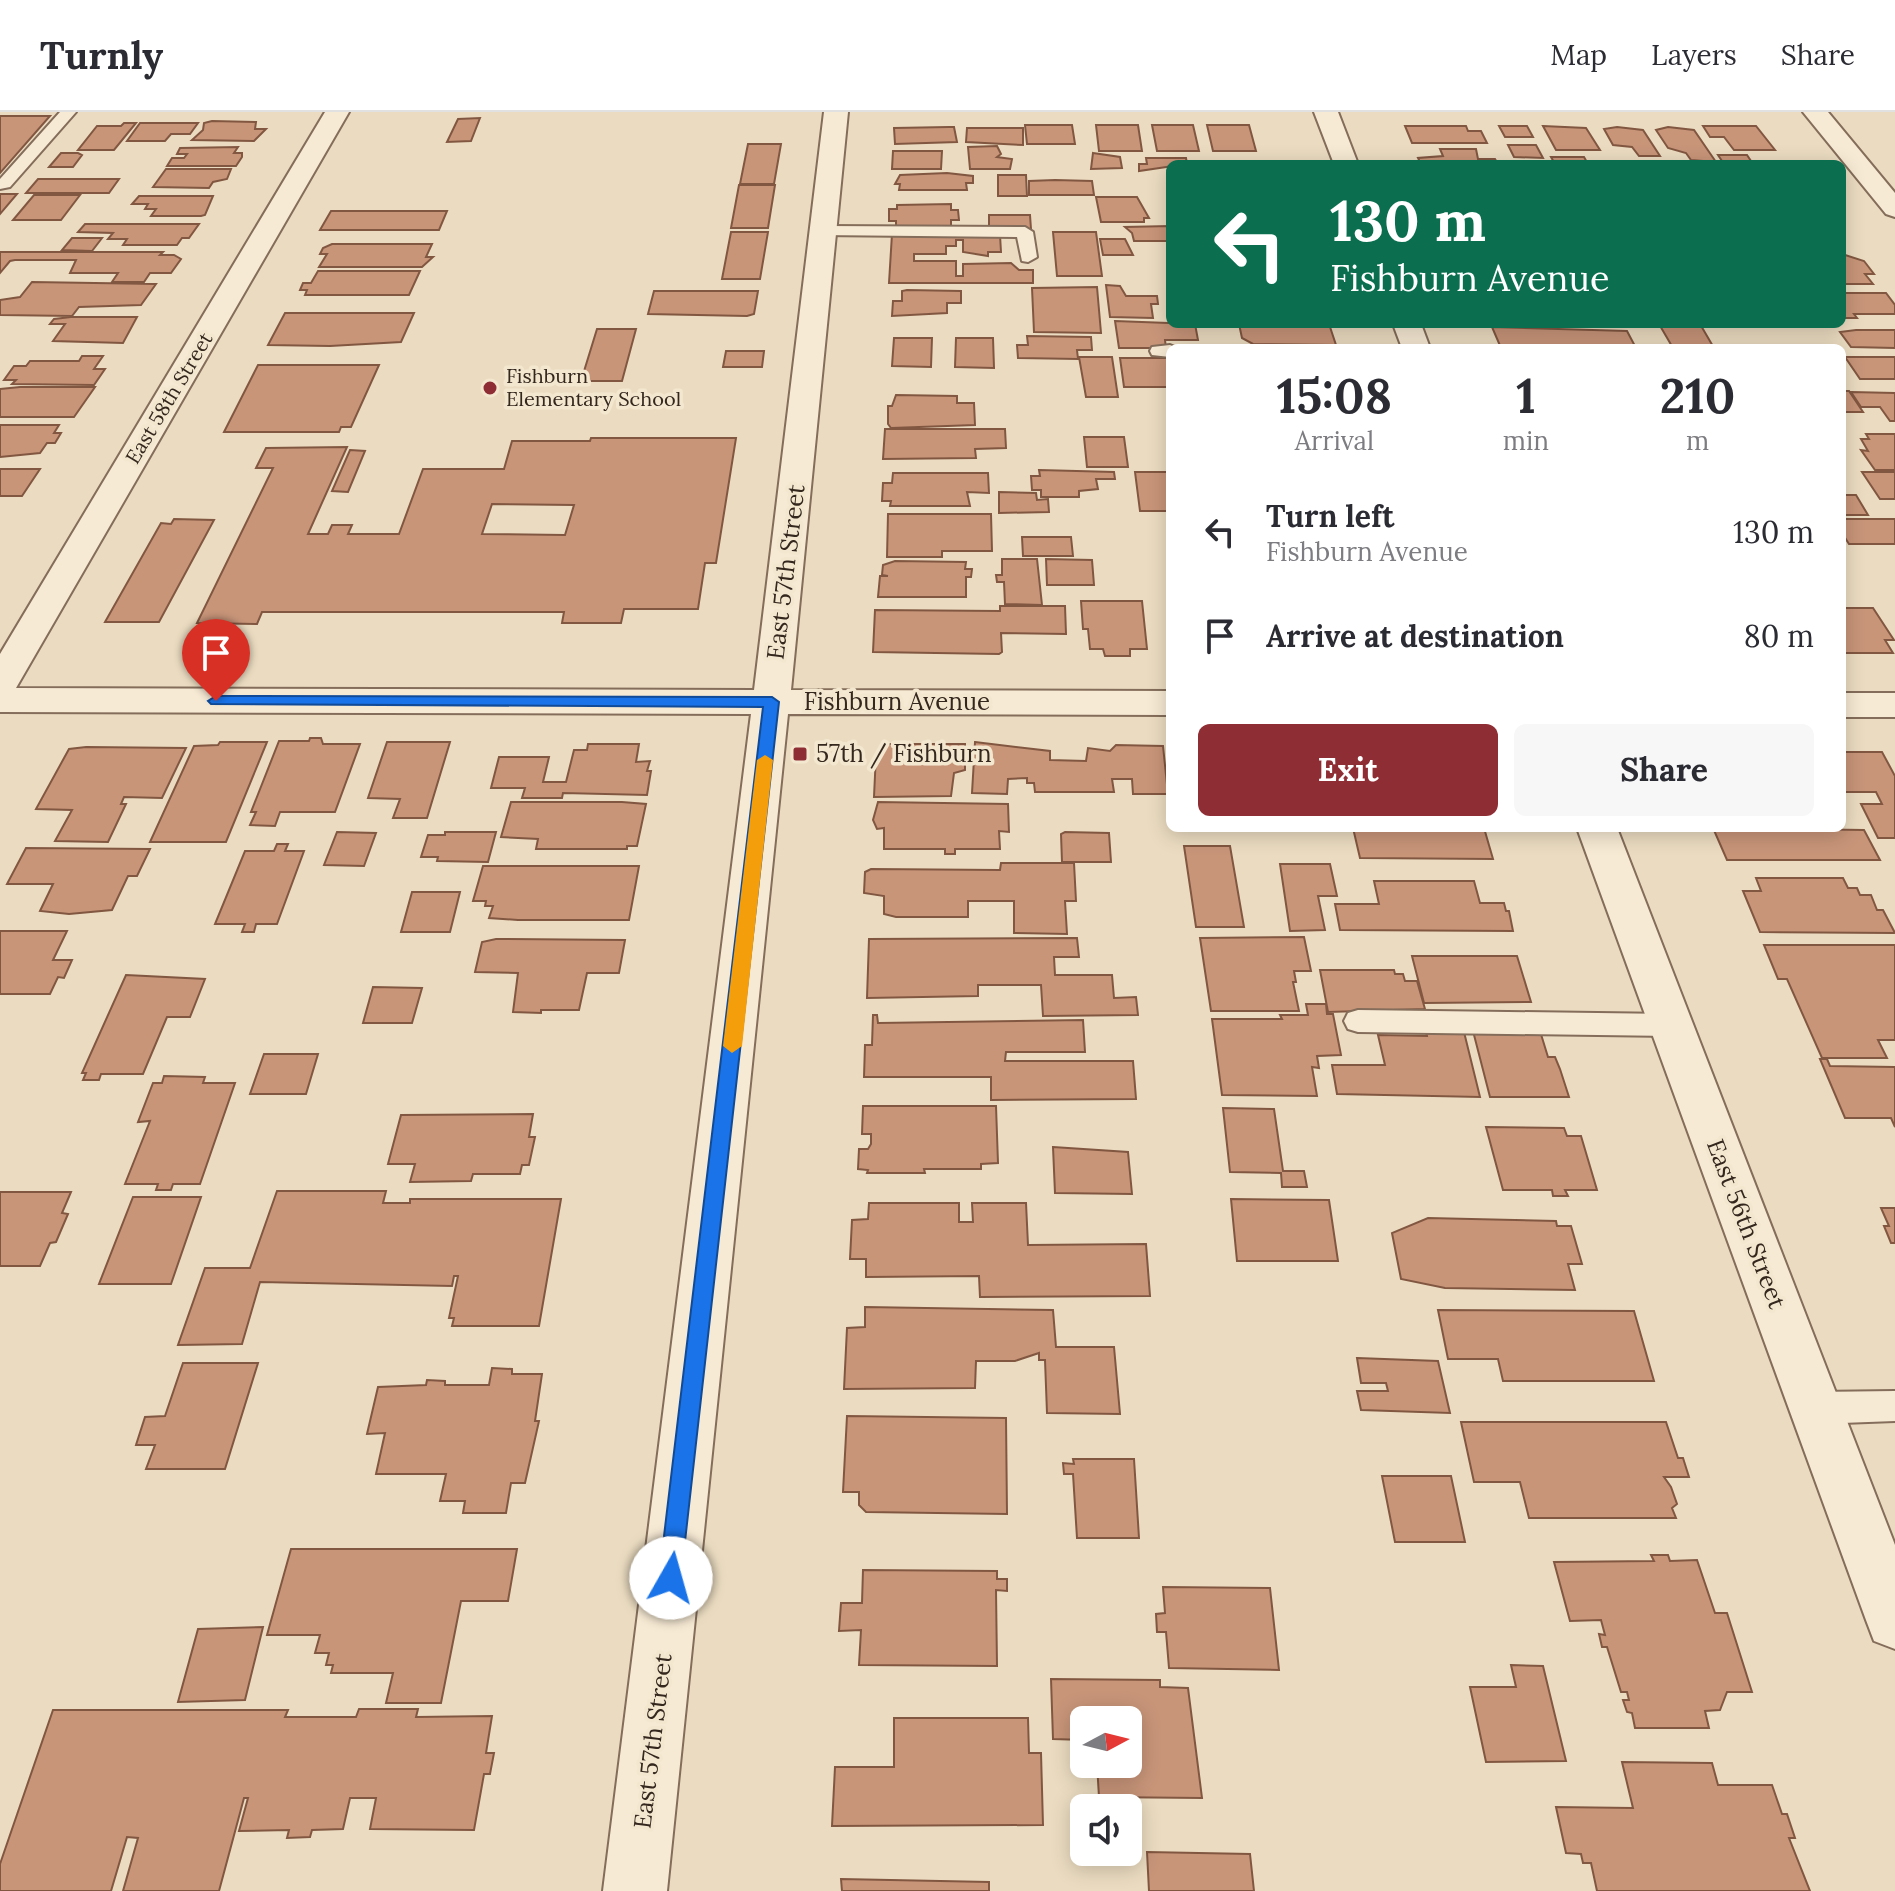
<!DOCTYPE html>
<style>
:root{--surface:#fff;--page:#f7f7f7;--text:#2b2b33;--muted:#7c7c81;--line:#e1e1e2;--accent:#8f2d34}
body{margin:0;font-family:Lora,serif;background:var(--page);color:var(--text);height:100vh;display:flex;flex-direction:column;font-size:30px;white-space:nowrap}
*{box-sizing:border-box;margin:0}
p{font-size:26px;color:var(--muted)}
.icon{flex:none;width:44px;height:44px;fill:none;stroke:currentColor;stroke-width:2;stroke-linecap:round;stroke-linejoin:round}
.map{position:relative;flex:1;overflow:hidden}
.drawer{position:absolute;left:1166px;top:232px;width:680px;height:488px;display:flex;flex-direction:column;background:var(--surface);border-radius:12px;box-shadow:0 4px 20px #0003}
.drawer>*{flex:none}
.hud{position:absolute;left:1166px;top:48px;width:680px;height:168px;border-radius:12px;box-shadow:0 4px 20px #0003;background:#0b6e4f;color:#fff;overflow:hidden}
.needle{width:52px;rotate:83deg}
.controls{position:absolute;left:1070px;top:1594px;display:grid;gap:16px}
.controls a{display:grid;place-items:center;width:72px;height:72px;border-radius:12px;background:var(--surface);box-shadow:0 4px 20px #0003;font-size:40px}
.pin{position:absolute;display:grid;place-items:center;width:68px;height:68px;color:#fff;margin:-82px -34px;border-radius:50% 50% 50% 0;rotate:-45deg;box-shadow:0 0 8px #0007}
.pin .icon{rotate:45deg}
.me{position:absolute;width:88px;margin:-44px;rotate:7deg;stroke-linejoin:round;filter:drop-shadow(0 0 6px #0008)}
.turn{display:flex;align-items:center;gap:28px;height:168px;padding:0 32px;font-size:36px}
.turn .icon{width:104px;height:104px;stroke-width:2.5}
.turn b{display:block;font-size:56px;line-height:68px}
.eta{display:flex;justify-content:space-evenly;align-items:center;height:136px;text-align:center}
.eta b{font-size:48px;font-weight:700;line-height:56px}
.action{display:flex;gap:16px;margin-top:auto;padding:16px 32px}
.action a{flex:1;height:92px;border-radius:12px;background:var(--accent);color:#fff;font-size:32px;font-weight:700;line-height:92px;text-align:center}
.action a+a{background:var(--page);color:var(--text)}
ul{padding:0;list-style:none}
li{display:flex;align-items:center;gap:24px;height:104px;padding:0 32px}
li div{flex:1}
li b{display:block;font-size:30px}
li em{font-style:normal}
header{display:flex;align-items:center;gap:48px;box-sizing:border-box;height:112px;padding:0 40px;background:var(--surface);border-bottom:2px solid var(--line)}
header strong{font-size:38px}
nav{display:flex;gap:44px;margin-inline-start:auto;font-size:28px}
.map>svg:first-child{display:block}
.building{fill:#c89579;stroke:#825741;stroke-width:2;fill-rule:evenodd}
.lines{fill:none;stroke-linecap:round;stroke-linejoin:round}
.lane-casing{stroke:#846d5a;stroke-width:4}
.street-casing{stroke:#846d5a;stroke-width:4}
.lane{fill:#f7ead4;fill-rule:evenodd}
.street{fill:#f7ead4;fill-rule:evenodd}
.route{fill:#1a73e8;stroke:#114b97;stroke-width:2}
.slow{fill:#f59e0b}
.poi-dot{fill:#8f2d34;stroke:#f3e7d0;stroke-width:3}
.labels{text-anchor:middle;stroke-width:7;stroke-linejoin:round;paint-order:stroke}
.far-poi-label{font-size:20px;fill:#34271d;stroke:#f3e7d0;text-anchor:start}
.far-street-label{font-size:20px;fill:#34271d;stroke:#f3e7d0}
.street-label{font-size:24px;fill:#34271d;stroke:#f3e7d0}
.poi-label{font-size:24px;fill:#34271d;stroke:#f3e7d0;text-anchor:start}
</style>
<header>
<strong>Turnly</strong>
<nav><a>Map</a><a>Layers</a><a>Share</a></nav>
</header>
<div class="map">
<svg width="1895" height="1779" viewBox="0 0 1895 1779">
<rect width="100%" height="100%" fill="#ebdcc1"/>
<path class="building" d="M0 4H50L0 61Z
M480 6 471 29 447 30 458 7Z
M212 9 256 10 255 17H266L254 29 192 28 203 18 204 11Z
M124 11H136L114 38H78L97 14H121Z
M140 11H198L190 22H171L165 29H127Z
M1025 13H1072L1075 32H1027Z
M1096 13H1138L1142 39H1099Z
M1152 13H1193L1199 39H1157Z
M1207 13H1249L1256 39H1213Z
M1405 14H1466L1468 19H1481L1487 31H1412Z
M1499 14H1527L1533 25H1505Z
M1543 14 1586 16 1600 38H1556Z
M1703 14H1756L1775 38H1734L1724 25H1710Z
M949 15H954L957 30 895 32 894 16Z
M1617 15 1643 18 1660 44H1639L1632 35 1613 33 1604 17Z
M1668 15 1694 18 1716 50 1691 48 1686 41 1668 36 1656 18Z
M967 16H1023V33L966 30Z
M748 32H781L774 72H740Z
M1508 33H1536L1543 46 1514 45Z
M997 34 1001 42 997 45 1012 47 1010 57H970L968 35Z
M238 35 234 41H242V45L236 54H167L172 46H184L187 42H177L180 36Z
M1440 37H1476L1478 47H1495L1498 52H1421L1418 46 1443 44Z
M893 39H942L941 57H892Z
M61 41H78L82 43 73 55H49Z
M1093 41 1120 45 1122 56 1091 57Z
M1718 43H1747L1753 52H1724Z
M1551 45H1584L1588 52H1555Z
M1146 46H1186L1187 52 1139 59V52H1147Z
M166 57H231L227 67 213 70 209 76 153 75Z
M947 61 973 64V71H966L967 78H899L900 72H895L900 63Z
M998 63H1026L1027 84H998Z
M38 67H119L109 81H26Z
M1055 68 1092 69 1094 83H1029V69Z
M739 73H775L768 116H731Z
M0 82H17L0 102Z
M34 83H80L61 108H13Z
M139 84H213L205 103 201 104H151L156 97H145L148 92H132Z
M1096 85H1137L1149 106H1144V110H1101Z
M951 92V98H958L959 108H951V114H896V109H889V97H897V93Z
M331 99H447L439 118H320Z
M989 103H1030L1031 117H989Z
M85 112H199L189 126H182L177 133H123L127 127H108L113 121 78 120Z
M1170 114V129H1134L1132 121 1125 115Z
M731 120H768L760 167H722Z
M1053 120H1096L1102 164H1057Z
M892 122 1000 123 1001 140H988V144L963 140V128H956V134H946V142H914V149H956V164H963V152L1011 151 1019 158H1033V171H889Z
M72 126H102L92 139 62 138Z
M1100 127H1125L1133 143H1103Z
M332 132H432L426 145H433L422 155H319L327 142H320L323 136Z
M0 140H163L160 143H174L181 147 171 161H150L144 170H112L118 161H70L76 148H15L10 149 0 161Z
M1842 142 1864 149 1874 162H1865L1873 172H1842Z
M318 159H420L409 183H305L307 178H300L303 171H311Z
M32 170 156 172 141 193 79 195 72 204 0 203V188L20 185Z
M1106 173 1120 174 1126 184H1157L1158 192H1151L1153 206 1110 205Z
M1097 175 1101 221 1034 220 1032 176Z
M907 178 961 179V191H947V201L892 204 893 189H902V179Z
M654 179H758L754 202 747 204 648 202Z
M1842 181H1886L1895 193V202H1854L1857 206H1842Z
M285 201H414L401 230 330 234 268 233Z
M71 205H137L123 231 53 229 65 212H50L54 207Z
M1115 209 1195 212 1198 228H1165L1166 236H1119Z
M1239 212H1329L1336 233 1253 232 1242 226Z
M1659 212H1700L1714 236H1673Z
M1492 215 1627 219 1636 236H1501Z
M597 217H636L622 269H581Z
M1856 218H1895V236L1851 235 1840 220Z
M1027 224 1091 225 1092 238H1077L1078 247 1018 246 1017 233H1028Z
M894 226H932L931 255 892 254Z
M956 226H993L994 256 955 255Z
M726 239H764L762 255H723Z
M82 244H103L94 257H105L94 273 12 272 16 268H4L14 254H26L30 249H79Z
M1079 245H1112L1118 285H1086Z
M1845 245H1895V267H1860Z
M1120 246H1168L1170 275H1124Z
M258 253H379L351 315H341L339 320H224Z
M20 275H95L74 305H0V277Z
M1842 279H1849L1863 300H1842Z
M1851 280 1895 281V309H1890L1880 295H1861Z
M896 283 957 284V291H974L975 313 891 316 888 312V294H892Z
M0 313H59L54 321H61L55 331H47L40 341 0 345Z
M885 317H1005L1006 336 975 337 976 346 883 347Z
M1866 322H1895V358H1875L1861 338 1868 339 1861 327H1869Z
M1084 325H1124L1128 355H1087Z
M591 326H736L716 451H705L698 497H624L621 511H562L564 500H262L257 512 197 511 273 356H256L266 336 347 335 308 422H328L332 413H352L348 422H399L423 357H504L512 329H590ZM492 392 574 393 565 423 482 422Z
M350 338 365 339 348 380 332 379Z
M0 357H40L22 384H0Z
M1039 358 1114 360 1115 367H1096L1098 377 1079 379V385H1041V378H1032L1031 364H1040Z
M1135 360H1170V399H1140Z
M1862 360H1895V387H1880Z
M893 361H988L989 381 967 380 970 394H890L891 389H882L883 371H892Z
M999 380 1036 381 1037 388 1048 387 1049 400 999 401Z
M1842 383H1856L1868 403H1842Z
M888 402H991L992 439H942V445H887Z
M174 407 214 408 159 510H105L161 411 171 412Z
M1842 407H1895V432H1849L1842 421Z
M1022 425H1071L1073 444H1023Z
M1002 447H1037L1042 493 1005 492 1004 470H997L996 463H1002Z
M1046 447 1092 448 1094 473H1047Z
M895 449 966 450 965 457H972L971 465H966V485H878L880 464H888L882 463 883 453Z
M1081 489H1142L1147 537H1130V544H1105L1103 537H1090L1088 517H1083Z
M1000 494H1065L1066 522 1001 521 1002 540 999 542 873 540 875 498 1000 499Z
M1842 496H1873L1894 528H1885L1893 541H1842Z
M310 626H321L323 632H360L335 700H280L275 714 250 713 256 700H251L279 629H309Z
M220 630H267L226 730H150L194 634 218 633Z
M387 630H450L427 706H393L400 687 368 686Z
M975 630 1050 639V648L1086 649 1088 636 1110 639 1116 633 1163 634 1168 682H1133L1132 667H1112L1114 680H1035L1034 671H1027V666L1008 667 1007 682 972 681Z
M588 632H639L636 650 650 649 647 659H651L647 683 563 681 562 686H522L525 676H491L499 645H549L543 670H566L574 638H587Z
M885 632H965V658L954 661 951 684 874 685 876 642 885 636Z
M86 635 186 636 162 686 124 685 121 692H126L108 730 55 729 72 698 36 697 69 637Z
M1842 640H1882L1895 664V726H1878L1861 692H1882L1876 680H1842Z
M511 690H622L646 692 637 734H627V737H536L538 727 501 725Z
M878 690 1008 692 1009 720 999 719 1000 737H955V742H945V737H884V716L877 717 873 708Z
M1353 716H1484L1493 747 1360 746Z
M1713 716 1864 718 1880 748H1727Z
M337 720 376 721 364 754 324 753Z
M445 720H496L488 750 437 749 438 745H421L428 723H445Z
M1065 720 1109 721 1111 750H1062L1061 722Z
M277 732H288L285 739H304L277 812H256L254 820H242L245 812H215L245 739H274Z
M1184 734H1230L1244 815H1196Z
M26 736 150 737 137 764H128L112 798 69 802 40 799 53 772H7Z
M1001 751H1074L1076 789H1065L1067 822 1014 821V789H968V805H896L884 802V784L864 781 865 760 871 757 1000 758Z
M1280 752H1330L1337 784H1318L1325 818 1290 819Z
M483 754H639L629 808H518L489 806 493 794H485L486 789H473Z
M1756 766H1843L1848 776H1857L1860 783H1871L1877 798H1883L1895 821 1760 820 1743 779H1761Z
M1374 769H1474L1480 791H1504L1506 799H1509L1513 819 1340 818 1335 792H1379Z
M412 780H460L450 820H401Z
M0 819H67L53 848H72L64 866 58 865 50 882H0Z
M1304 825 1311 859H1294L1296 870H1293L1299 899H1211L1200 826Z
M1077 826 1079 845H1054L1055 863H1112L1114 886 1136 885 1138 903 1043 904 1041 873H978V884L867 886 869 827Z
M496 827 625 828 619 861H587L579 898H541V901L513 900 518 861 475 860 482 830Z
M1764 833H1895V928H1878L1887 946H1822L1787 867H1778Z
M1412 844H1517L1531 890 1424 891Z
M1320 858H1394L1395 862H1403L1405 869H1417L1425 897 1328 900Z
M126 863 205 867 190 905H167L143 962H101L99 968H83L86 961H82Z
M373 875 422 876 412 911H363Z
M1306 892H1326L1327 902H1333L1341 943 1317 944 1319 956 1312 955 1317 984 1222 983 1212 907H1282L1280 903H1308Z
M873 903H877L878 911 1083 908 1085 940H1006L1005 949H1133L1136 987 991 988V965H864L865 933H872Z
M1426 919 1464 920 1480 985 1337 982 1332 953H1385L1378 923 1427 924Z
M1473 919H1540L1548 945H1555L1560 957 1569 985H1490Z
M264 942H318L306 982H250Z
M1820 947H1827L1830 954 1895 955V1015L1891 1006H1845Z
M164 964 205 965 203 971H235L200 1072H173L171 1078H156L158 1072H125L150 1009 138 1010 153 971H162Z
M863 994H996L998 1051 981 1052V1057H924L925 1061H867L868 1058 858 1057 859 1037H868L871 1032V1022H862Z
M1223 996 1274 997 1283 1059H1304L1307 1075H1282L1281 1061 1230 1060Z
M533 1002 529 1025H535L529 1053H522L520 1062H473L471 1069 410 1070 415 1052H388L401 1003Z
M1486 1015 1564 1016 1567 1024H1581L1597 1078H1565L1568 1084H1553L1552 1078H1503Z
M1053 1035 1128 1040 1132 1082 1055 1081Z
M277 1079H386L383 1091H410V1087H561L539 1214H452L454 1206H449L458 1164H454L452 1174 260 1170 242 1232 178 1233 205 1156H250Z
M0 1080H71L62 1101 68 1102 56 1130 50 1131 40 1154H0Z
M133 1085H201L171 1172H99Z
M1231 1087 1329 1088 1338 1149H1237Z
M869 1091H959V1110H973L972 1091H1026L1028 1133 1146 1132 1150 1184 980 1185 979 1164 866 1165V1147H850L852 1108 868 1107Z
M1881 1096H1895V1131H1891L1884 1114H1889Z
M1428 1106 1556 1109 1557 1114H1571L1582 1152H1568L1575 1178 1445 1176 1401 1167 1392 1121Z
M865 1195 1053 1198 1056 1235H1114L1120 1302 1047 1301 1045 1248H1039V1241L1015 1249H976L975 1276 844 1277 847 1216 865 1215Z
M1438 1198 1634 1199 1654 1269H1503L1498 1247H1448Z
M1357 1246 1438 1249 1450 1301 1361 1298 1357 1279H1388L1386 1271H1361Z
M183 1251H258L225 1357H146L155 1333H136L145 1305 165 1304Z
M492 1256 512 1257V1262H542L535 1309H539L525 1371H511L506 1401H463L465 1389H440L446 1362H376L385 1321 367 1322 378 1275 426 1273 427 1268 445 1269V1273H489Z
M847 1304 1006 1306 1007 1402 866 1400 859 1393V1380H843Z
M1461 1310H1666L1678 1346H1683L1689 1365H1664L1671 1375 1677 1392 1672 1396 1676 1406H1529L1520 1370H1474Z
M1073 1347H1134L1139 1426H1077L1073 1362H1064L1063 1351 1074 1352Z
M1382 1364H1451L1465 1430H1395Z
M291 1437H517L508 1489H461L441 1591H386L393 1561H331L333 1553H326L329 1541H315L320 1523H267Z
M1651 1443H1668L1670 1449 1697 1448 1715 1501H1727L1752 1580H1727L1720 1598 1705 1599 1709 1616H1635L1632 1601 1627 1600 1623 1588H1629L1627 1580H1621L1607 1535H1602L1599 1522 1605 1523 1601 1508 1570 1509 1554 1450 1654 1449Z
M863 1458 997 1459V1467H1007V1479L996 1478 997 1554 859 1553 861 1518 839 1519 841 1491H862Z
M1163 1475 1270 1476 1279 1558 1169 1556 1166 1520H1157L1156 1502 1165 1501Z
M263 1515 245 1588 178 1590 198 1517Z
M1511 1553 1543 1554 1566 1649 1486 1650 1470 1575H1516Z
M1051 1567 1160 1568V1575L1188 1576 1202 1686 1099 1685 1097 1652H1128V1608H1084V1628L1053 1627Z
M359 1597H418L416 1605 492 1604 486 1641H494L490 1662H484L474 1718 370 1717 376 1686H350L343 1717 312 1718 310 1725 287 1726 289 1718 239 1719 248 1686H244L219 1779H123L138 1726 127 1725 111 1779H0V1752L53 1598H288L285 1605H356Z
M894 1606H1028L1029 1641H1041L1043 1713 832 1714 835 1655H894Z
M1622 1650 1712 1651 1718 1673H1772L1782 1702H1787L1795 1726H1789L1810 1779H1597L1591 1751H1583L1581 1742 1566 1741 1556 1695 1633 1696Z
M1147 1740 1250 1742 1254 1779H1149Z
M841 1767 989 1770V1779H842Z"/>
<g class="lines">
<defs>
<path id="lane" d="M60 0H76L10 75 0 77V67Z
M825 114 1025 115 1033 120 1037 145 1028 150 1022 149 1017 125 819 123V115Z
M1170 233 1177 236H1170V245L1152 243 1150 239 1152 235Z
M1358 898 1671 902 1681 905 1685 913 1681 921 1671 924 1358 920 1348 917 1344 909 1348 901Z
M1895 1279V1309L1815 1312 1803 1307 1798 1296 1803 1285 1815 1280Z"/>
<path id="street" d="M325 0H349L16 576 754 578 824 0H848L791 578 1170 579V603L788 602 667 1779H603L751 602 0 600V542Z
M1314 0H1338L1358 52H1334Z
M1803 0H1828L1895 81V105L1886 102Z
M1393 212H1421L1430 236H1402Z
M1842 581H1895V605H1842Z
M1577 716H1617L1895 1433V1537L1874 1529 1866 1508Z"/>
</defs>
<use href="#lane" class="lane-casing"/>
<use href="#street" class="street-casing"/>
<use href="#lane" class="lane"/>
<use href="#street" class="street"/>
</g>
<path class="route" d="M216 584 772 585 779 590 680 1474 671 1478 663 1474 659 1466 763 595 211 592 208 589Z"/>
<path class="slow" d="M765 643 773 648 742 934 732 941 723 934 757 648Z"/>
<g class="poi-dot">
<circle cx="490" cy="276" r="8"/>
<rect x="792" y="634" width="16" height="16" rx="4"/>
</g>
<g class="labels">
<g class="far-poi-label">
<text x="506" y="271">Fishburn<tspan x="506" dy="23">Elementary School</tspan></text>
</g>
<g class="far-street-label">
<text transform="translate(169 286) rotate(-59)" y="7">East 58th Street</text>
</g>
<g class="street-label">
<text transform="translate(786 460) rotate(-83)" y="8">East 57th Street</text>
<text x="897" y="598">Fishburn Avenue</text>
<text transform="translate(1746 1112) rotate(69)" y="8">East 56th Street</text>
<text transform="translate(653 1629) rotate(-83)" y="8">East 57th Street</text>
</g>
<g class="poi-label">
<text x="816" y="650">57th / Fishburn</text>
</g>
</g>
</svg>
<div class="controls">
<a><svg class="needle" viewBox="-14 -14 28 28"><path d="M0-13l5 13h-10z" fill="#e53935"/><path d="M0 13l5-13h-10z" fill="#7c7c81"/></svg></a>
<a><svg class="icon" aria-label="sound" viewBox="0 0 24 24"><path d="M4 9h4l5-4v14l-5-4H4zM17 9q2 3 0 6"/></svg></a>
</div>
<div class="pin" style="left:216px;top:589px;background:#d93025"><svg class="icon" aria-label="arrive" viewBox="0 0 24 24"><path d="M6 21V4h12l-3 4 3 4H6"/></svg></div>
<svg class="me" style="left:671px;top:1466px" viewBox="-20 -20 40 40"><circle r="19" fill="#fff"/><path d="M0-13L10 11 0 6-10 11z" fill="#1a73e8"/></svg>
<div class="hud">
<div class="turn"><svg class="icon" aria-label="left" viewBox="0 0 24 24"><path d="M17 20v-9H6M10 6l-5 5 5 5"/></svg><div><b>130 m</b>Fishburn Avenue</div></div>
</div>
<section class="drawer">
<div class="eta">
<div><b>15:08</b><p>Arrival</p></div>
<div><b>1</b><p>min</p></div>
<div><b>210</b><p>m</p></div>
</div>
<ul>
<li><svg class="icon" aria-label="left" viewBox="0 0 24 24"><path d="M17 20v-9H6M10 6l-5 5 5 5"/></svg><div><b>Turn left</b><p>Fishburn Avenue</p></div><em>130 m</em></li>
<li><svg class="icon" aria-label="arrive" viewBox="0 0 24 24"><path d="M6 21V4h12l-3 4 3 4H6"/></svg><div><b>Arrive at destination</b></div><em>80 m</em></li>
</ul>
<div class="action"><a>Exit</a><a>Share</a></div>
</section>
</div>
